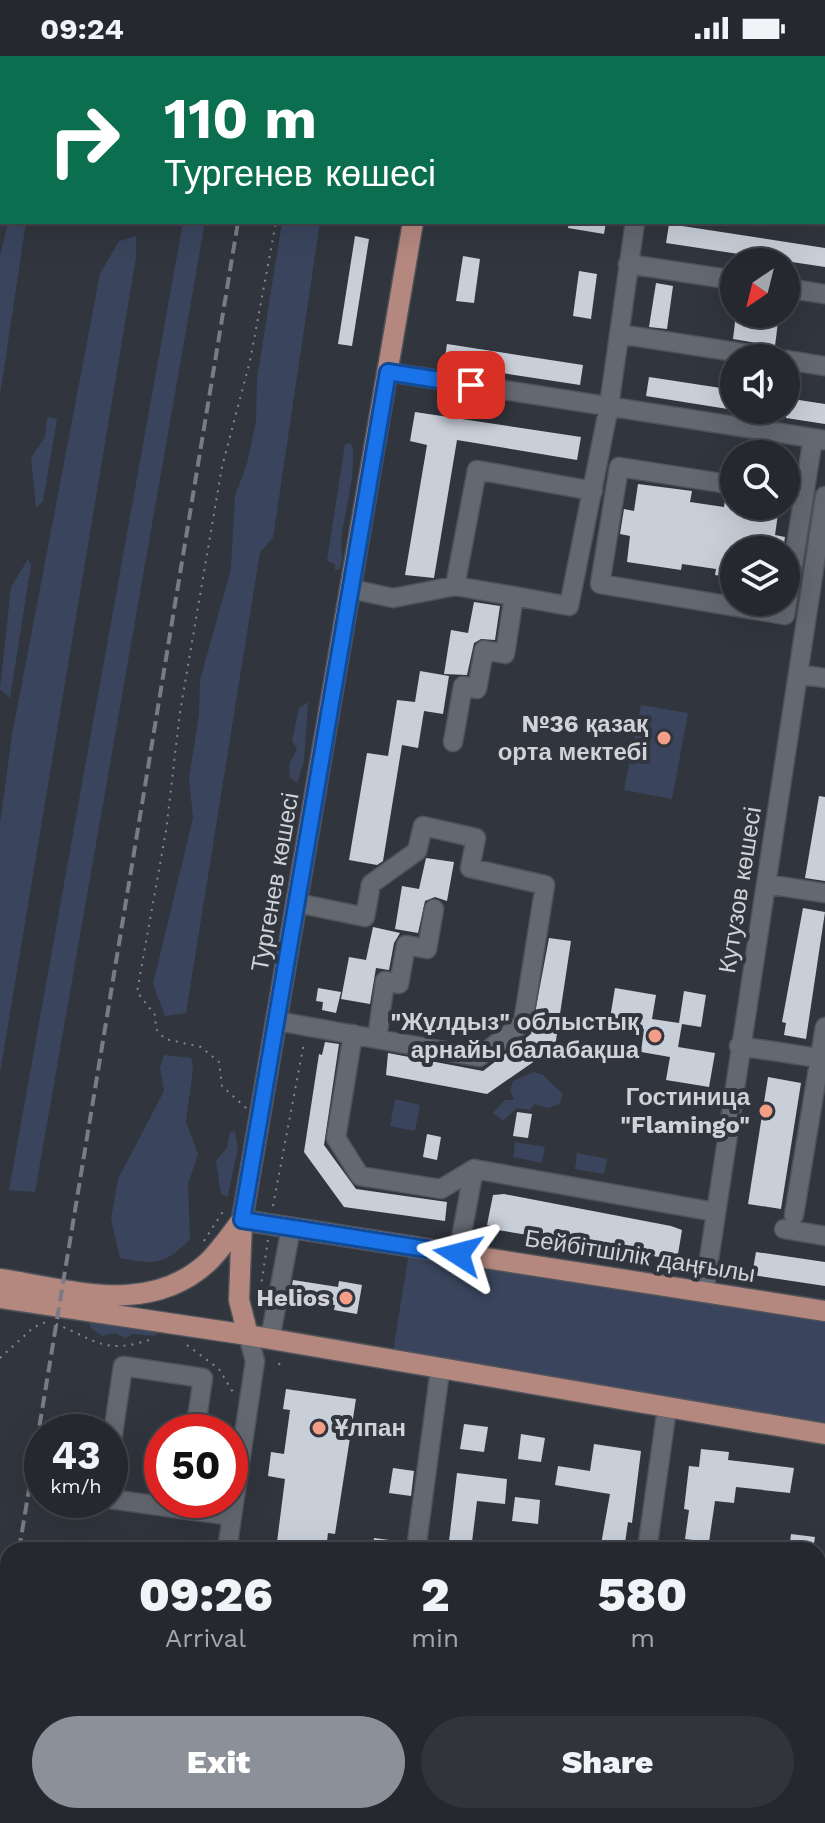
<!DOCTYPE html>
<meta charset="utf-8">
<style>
:root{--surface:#25282e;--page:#31343a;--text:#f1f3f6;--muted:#a3a6aa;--line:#42444a;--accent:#8c9099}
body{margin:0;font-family:"Work Sans",sans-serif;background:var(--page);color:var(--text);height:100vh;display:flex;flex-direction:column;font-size:30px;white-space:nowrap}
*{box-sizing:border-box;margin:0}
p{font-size:26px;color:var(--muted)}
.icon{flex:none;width:44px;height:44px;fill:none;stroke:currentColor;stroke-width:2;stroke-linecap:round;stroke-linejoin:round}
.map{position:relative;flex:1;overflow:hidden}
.drawer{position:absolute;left:0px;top:1486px;width:826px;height:282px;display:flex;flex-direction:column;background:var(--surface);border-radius:24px 24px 0 0;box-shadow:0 8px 32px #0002,0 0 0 2px var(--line)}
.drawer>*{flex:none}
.guide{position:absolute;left:0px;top:0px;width:826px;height:168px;box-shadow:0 8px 32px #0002,0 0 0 2px var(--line);background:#0b6e4f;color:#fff;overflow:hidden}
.needle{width:52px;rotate:215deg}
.tools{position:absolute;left:720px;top:192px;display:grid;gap:16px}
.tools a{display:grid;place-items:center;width:80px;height:80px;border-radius:50%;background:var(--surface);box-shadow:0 8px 32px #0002,0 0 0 2px var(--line);font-size:40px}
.speed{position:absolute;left:24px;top:1358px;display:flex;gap:16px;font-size:40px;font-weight:700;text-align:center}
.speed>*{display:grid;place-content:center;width:104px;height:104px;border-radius:50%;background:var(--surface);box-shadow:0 8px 32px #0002,0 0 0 2px var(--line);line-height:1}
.speed small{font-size:20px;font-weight:400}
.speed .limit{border:12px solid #d22;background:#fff;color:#111}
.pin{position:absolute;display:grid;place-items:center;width:68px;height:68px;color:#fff;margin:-34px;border-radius:16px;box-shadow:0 4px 12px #0006}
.me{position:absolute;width:88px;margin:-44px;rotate:279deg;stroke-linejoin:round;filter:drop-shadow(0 0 6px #0008)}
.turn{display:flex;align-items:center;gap:28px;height:168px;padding:0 32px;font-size:36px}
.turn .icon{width:104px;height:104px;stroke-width:2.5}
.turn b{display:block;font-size:56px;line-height:68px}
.eta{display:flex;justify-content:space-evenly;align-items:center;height:136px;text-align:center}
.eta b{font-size:48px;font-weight:800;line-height:56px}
.button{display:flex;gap:16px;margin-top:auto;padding:16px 32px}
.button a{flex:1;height:92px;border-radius:48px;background:var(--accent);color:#fff;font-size:32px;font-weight:800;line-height:92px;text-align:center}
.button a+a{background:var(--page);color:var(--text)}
.status{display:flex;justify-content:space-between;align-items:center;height:56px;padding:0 40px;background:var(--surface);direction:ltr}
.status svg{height:22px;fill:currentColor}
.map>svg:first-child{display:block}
.green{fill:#3a455d}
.building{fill:#c9cfd9}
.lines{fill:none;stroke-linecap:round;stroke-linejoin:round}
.minor-casing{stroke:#50535a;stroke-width:21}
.major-casing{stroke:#50535a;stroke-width:23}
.path{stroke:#84878e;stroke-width:2;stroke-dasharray:2 6;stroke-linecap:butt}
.minor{stroke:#636871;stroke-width:18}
.major{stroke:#b5887f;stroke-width:20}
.rail{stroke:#797c83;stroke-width:4;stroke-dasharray:12 6;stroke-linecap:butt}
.route-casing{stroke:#114b97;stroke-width:20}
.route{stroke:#1a73e8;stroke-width:14}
.poi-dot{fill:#f49e88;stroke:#31353d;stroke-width:3}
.labels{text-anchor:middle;stroke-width:8;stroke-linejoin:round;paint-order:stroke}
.poi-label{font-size:24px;font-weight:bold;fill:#d0d2d7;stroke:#31353d;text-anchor:end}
.street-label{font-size:24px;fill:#d0d2d7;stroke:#31353d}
</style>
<div class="status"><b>09:24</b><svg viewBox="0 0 49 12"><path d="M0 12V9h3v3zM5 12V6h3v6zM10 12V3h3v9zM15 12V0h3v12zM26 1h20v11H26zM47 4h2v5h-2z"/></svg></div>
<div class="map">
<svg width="825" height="1767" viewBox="0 0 825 1767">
<rect width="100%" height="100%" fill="#31353d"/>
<path class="green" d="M8 166H26L0 339V200Z
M183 166H205L35 1136 9 1134Z
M282 166H320L273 482 260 496 186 957 165 960 153 928 193 762 189 722 199 659 200 624 231 513 235 440 247 408 256 365 257 323Z
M136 180V201L0 1017V768L12 679 100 218 119 185Z
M47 361 57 363 43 445 36 452 31 402 45 381Z
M351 387C358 405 346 455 342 475 340 488 344 501 340 513L335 514V508L327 505 345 388Z
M28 503 31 509 10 642 0 633 11 531Z
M308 646 304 705 297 727 289 721 290 707 297 693 292 684 299 652Z
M641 649 688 657 672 743 624 734Z
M164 999 191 1002 193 1012 186 1066 198 1098 188 1128 190 1183C165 1209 155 1209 120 1202L111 1163 118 1123 164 1035 160 1012Z
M534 1016 543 1019 563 1038 560 1048 547 1052 535 1048 530 1054 517 1052 503 1065 493 1057 505 1044H514L510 1035 513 1025Z
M395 1043 420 1049 415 1075 390 1070Z
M235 1075 238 1092 228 1140 221 1139 216 1105 227 1092 230 1076Z
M515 1086 545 1091 542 1107 513 1101Z
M577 1097 607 1103 604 1118 575 1113Z
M409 1196 825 1265V1367L393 1296Z
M86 1260 162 1274 154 1280 133 1278 125 1282 115 1277 102 1280 91 1272Z"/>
<path class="building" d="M569 166H606L604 178 568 172Z
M669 168 825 192V211L666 187Z
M355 180 369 183 352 290 338 288Z
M463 200 480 203 474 247 456 245Z
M579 215 597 218 591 263 573 260Z
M656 227 673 230 667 273 649 271Z
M736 258H779L775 290 733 283Z
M447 288 583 309 580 329 444 308Z
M649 321 734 334V354L646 340Z
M786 342 825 348V368L786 362Z
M415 356 581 381 577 404 457 384 434 522 405 519 427 389 410 385Z
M638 428 692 435 690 446 724 451 725 444 734 445V450L779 451 775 479 785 481 783 494H734V522L715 519 716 513 682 508 681 514 627 506 630 480 620 478 624 453 634 455Z
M474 546 500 550 495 584 481 583 474 587 467 619 444 618 451 574 468 577Z
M420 615 449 620 443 658 424 655 418 692 402 689 383 805 377 809 349 804 367 697 388 700 397 644 415 646Z
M819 740 825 741V825L805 822Z
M426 802 454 806 447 845 435 841 425 845 418 877 395 873 402 830 419 833Z
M803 852 825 856 806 983 784 979 786 967 782 966Z
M373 871 400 877 394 887 389 914 376 912 370 948 341 943 349 901 366 904Z
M549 882 571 885 555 991 487 1038 386 1019 388 997 483 1015 531 978Z
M318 932 341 936 336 957 322 954 323 946 316 945Z
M615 932 656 939 652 963 679 967 684 935 706 939 701 971 682 968 678 991 715 997 709 1031 666 1024 670 1001 641 996 644 973 609 968Z
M325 986 339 988 324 1089 356 1133 447 1146 445 1165 344 1151 304 1096 319 998 322 999Z
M768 1021 801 1027 781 1153 748 1148Z
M517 1056 532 1058 528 1082 513 1080Z
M427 1078 441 1081 437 1104 423 1101Z
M504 1138 671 1170 682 1174 677 1204 498 1174 499 1171 487 1169 493 1139Z
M756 1196 825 1206V1230L752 1219Z
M293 1224 338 1231 339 1225 362 1229 357 1258 334 1254 335 1249 290 1241Z
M286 1333 356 1343 335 1478 328 1477 326 1494H276L285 1423 268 1420 271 1396 284 1398 290 1354 283 1353Z
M464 1368 488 1371 484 1396 460 1393Z
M521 1378 545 1382 541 1406 518 1403Z
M594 1388 641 1395 632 1467 628 1466 624 1494H600L610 1438 555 1429 558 1410 590 1415Z
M701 1393 729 1396 728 1404 794 1412 790 1437 736 1431 734 1447 715 1445 709 1486 685 1483 689 1454 684 1453 689 1410 699 1411Z
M393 1412 414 1415 411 1440 389 1437Z
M457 1417 507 1423 505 1448 477 1445 471 1494H448Z
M515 1441 540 1444 538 1468 512 1465Z
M791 1478 815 1481 813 1494H789Z
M374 1482 405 1486 404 1494H372Z"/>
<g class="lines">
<defs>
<path id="minor" d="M485 2 486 0
M577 2 578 0
M660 2 661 0
M824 68H825
M824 157H825
M628 208 734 224
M786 232 825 238
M619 278 774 302
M786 304 825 310
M388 316 825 384
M734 429 619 411 600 528 785 559 813 382
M455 530 477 414 593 435
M351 533 393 542 455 530 514 540 505 598 484 594 477 633 463 630 453 686
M514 540 569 550 609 350 635 166
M798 618 825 622
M766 828 825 837
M297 847 365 861 371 828 417 795 423 770 476 782 470 812 545 829 523 967 479 1001 377 983
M277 965 377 983 385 925 399 928 406 889 427 893 434 853
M353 978 336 1082 360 1120 441 1133 474 1113 458 1198
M739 990 825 1003
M474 1113 715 1156
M794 1159 825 971
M784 1173 825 1180
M704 1236 825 440
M270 1283 291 1172
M110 1398 123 1310 203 1322 195 1376
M110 1443 232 1460
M227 1494 255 1305 248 1279
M416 1494 440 1314
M647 1494 667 1352
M192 1760 193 1767
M168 1767 171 1760
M380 1767 381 1760
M607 1767 608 1760"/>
<path id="major" d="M436 2V0
M242 1164 825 1255
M0 1223C71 1233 147 1261 207 1207 220 1195 231 1178 242 1164
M0 1242 248 1279 825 1378
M248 1279 239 1244 242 1164 413 166"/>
</defs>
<use href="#minor" class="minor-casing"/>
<use href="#major" class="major-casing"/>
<path class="path" d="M301 2V0
M373 2V0
M390 166 396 169
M246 1052 222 1030 219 1006 201 991 165 983 156 973 155 959 137 936 166 775 180 656 222 411 250 305 276 166
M273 1150 304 987
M204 1185 222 1157H226
M258 1249 268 1184
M56 1268C98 1285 104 1299 152 1283
M187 1289 219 1313 234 1338
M0 1302 34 1271 46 1266
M279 1309 281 1302
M65 1767 67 1760"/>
<use href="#minor" class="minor"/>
<use href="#major" class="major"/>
<path class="rail" d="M253 2V0
M266 2V0
M19 1494 238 166
M0 1616 8 1565"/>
</g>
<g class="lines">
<defs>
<path id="route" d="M458 1198 242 1164 388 316 471 329"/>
</defs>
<use href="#route" class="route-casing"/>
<use href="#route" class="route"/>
</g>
<g class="poi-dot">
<circle cx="664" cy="682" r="8"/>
<circle cx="655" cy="980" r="8"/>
<circle cx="766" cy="1055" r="8"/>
<circle cx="346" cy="1242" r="8"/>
<circle cx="319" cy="1372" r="8"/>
</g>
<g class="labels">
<g class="poi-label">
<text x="648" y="676">№36 қазақ<tspan x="648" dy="28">орта мектебі</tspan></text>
<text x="639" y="974">"Жұлдыз" облыстық<tspan x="639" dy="28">арнайы балабақша</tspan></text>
<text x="750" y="1049">Гостиница<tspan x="750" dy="28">"Flamingo"</tspan></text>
<text x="330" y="1250">Helios</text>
<text x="335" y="1380" text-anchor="start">Ұлпан</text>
</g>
<g class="street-label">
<text transform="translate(275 826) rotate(-80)" y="8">Тургенев көшесі</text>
<text transform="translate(740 834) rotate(-81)" y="8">Кутузов көшесі</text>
<text transform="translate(640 1200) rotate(9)" y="8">Бейбітшілік даңғылы</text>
</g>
</g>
</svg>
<div class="tools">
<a><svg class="needle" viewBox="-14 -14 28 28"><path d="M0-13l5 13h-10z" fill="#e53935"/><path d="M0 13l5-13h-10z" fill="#a3a6aa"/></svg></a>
<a><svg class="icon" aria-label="sound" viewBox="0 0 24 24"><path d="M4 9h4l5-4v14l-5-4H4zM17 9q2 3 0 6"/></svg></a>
<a><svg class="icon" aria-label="search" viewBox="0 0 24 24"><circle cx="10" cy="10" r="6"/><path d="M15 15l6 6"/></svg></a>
<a><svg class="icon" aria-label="layers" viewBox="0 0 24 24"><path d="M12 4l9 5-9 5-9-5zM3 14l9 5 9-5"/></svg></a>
</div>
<div class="speed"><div>43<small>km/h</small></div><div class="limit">50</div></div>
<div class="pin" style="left:471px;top:329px;background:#d93025"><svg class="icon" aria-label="arrive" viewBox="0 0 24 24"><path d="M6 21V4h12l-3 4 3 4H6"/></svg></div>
<svg class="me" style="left:458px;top:1198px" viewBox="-20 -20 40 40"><path d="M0-17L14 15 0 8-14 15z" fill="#1a73e8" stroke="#fff" stroke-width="4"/></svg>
<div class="guide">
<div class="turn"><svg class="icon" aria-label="right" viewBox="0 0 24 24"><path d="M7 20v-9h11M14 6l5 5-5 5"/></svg><div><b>110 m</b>Тургенев көшесі</div></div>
</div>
<section class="drawer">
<div class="eta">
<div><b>09:26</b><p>Arrival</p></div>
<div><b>2</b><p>min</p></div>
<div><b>580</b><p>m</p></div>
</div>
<div class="button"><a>Exit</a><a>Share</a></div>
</section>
</div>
